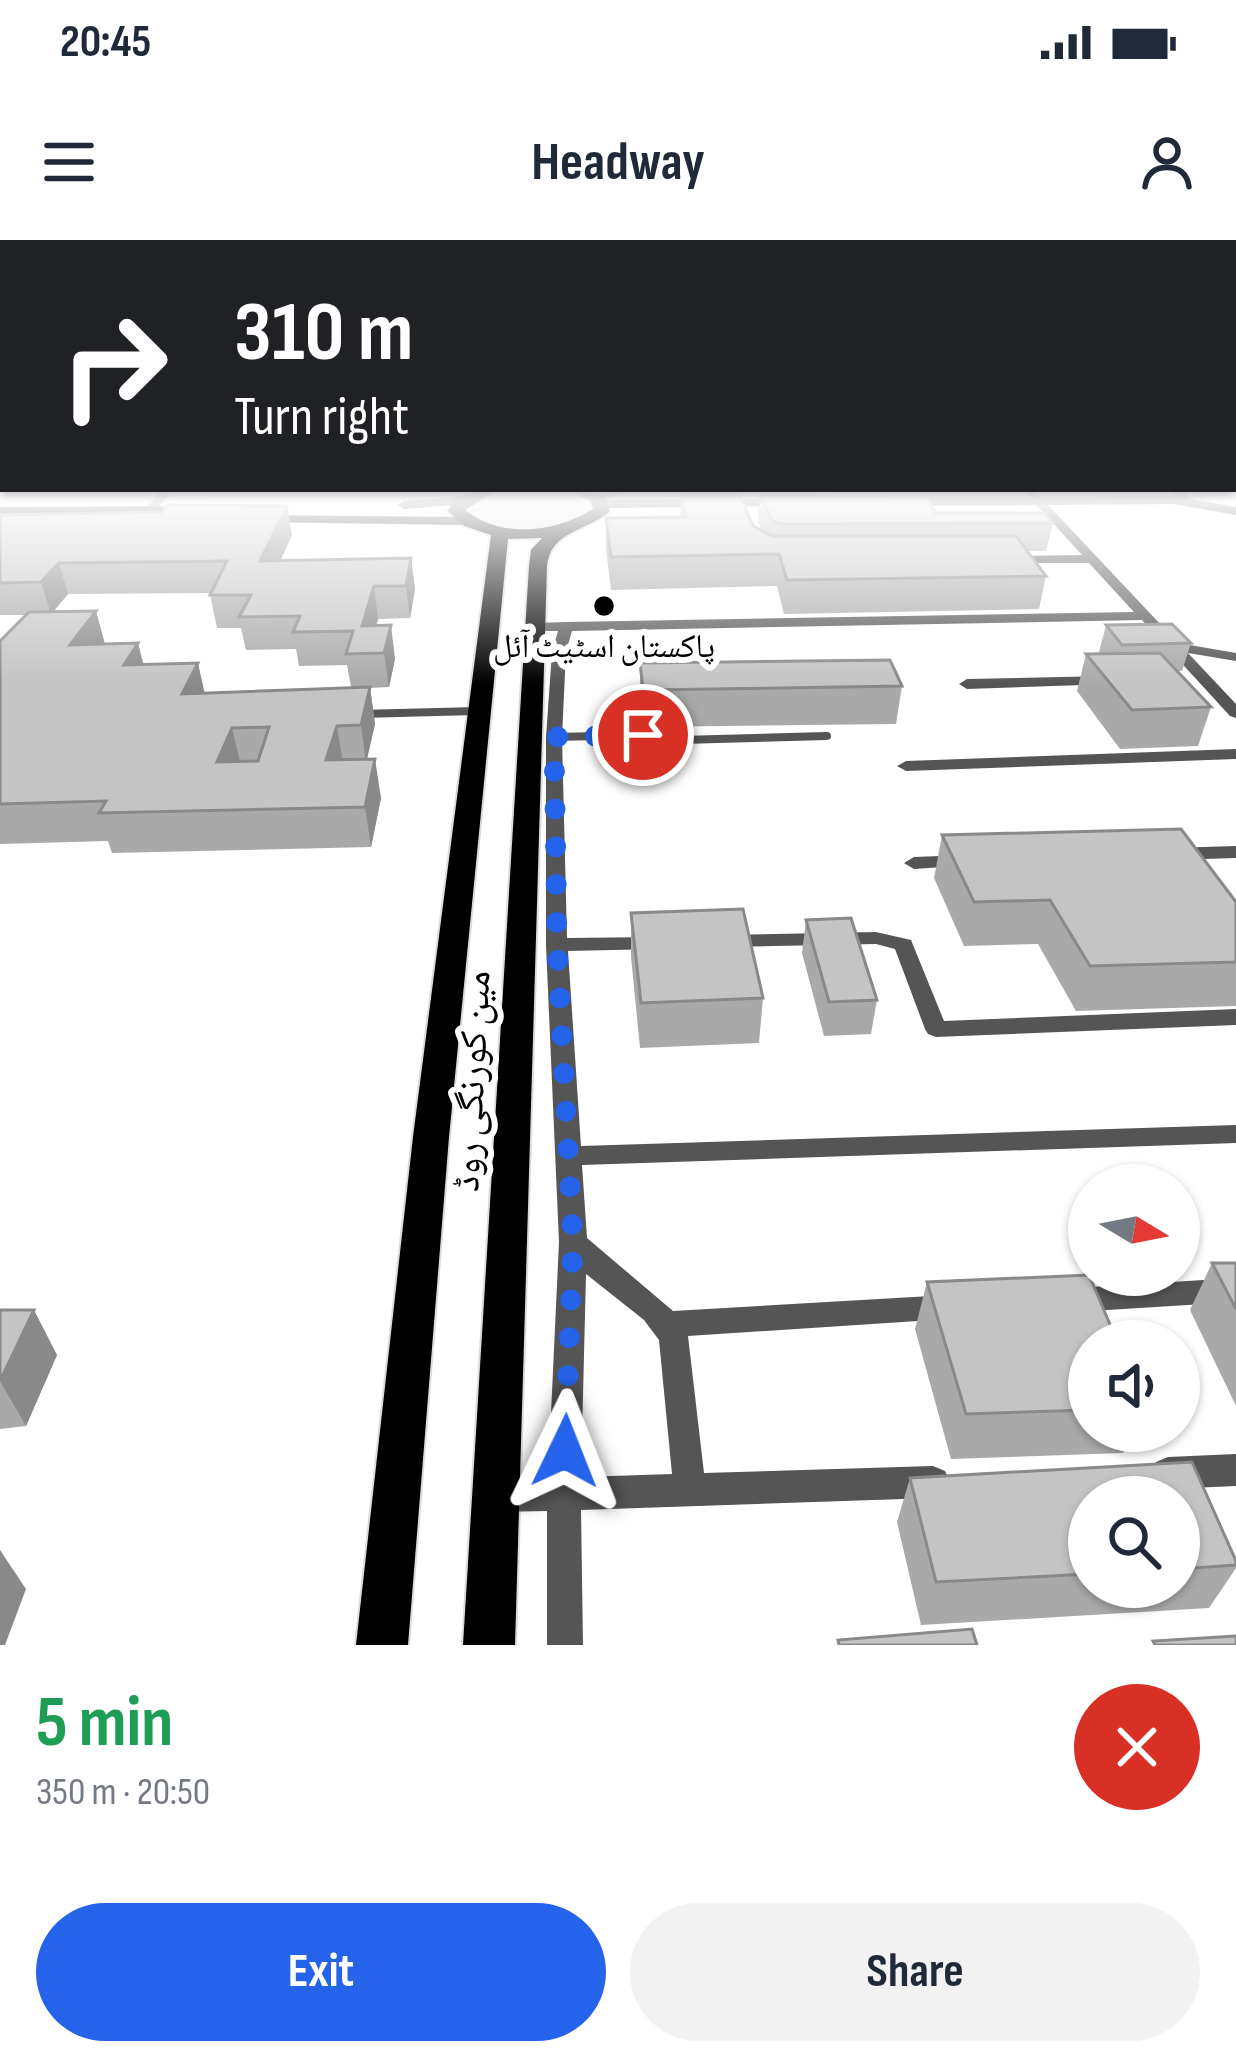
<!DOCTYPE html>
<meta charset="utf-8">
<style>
:root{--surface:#fff;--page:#f2f2f3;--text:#1f2937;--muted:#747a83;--accent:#2563eb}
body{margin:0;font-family:"Sofia Sans Condensed","Noto Naskh Arabic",sans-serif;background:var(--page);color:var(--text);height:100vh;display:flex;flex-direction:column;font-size:45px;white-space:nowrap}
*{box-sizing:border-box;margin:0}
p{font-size:39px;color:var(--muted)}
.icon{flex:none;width:66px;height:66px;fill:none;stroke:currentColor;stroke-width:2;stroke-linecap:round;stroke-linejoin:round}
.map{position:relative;height:1405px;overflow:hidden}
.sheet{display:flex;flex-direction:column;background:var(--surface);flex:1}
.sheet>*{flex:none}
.banner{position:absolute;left:0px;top:0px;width:1236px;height:252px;box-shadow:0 3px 9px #0004;background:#202124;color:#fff;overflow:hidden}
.needle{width:78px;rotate:100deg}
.tools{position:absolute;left:1068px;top:924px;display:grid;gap:24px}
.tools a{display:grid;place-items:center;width:132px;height:132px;border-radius:50%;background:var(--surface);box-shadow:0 3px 9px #0004;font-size:60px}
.pin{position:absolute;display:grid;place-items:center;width:102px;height:102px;color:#fff;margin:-51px;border:6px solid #fff;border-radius:50%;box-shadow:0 3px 12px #0007}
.me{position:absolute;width:132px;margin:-66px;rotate:2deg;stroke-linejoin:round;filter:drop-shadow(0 0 9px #0008)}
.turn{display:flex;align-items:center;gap:42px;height:252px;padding:0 36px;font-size:54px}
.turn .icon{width:156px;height:156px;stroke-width:2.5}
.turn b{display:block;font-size:84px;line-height:102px}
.round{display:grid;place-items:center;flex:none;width:126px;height:126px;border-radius:63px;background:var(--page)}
.headline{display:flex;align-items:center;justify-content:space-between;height:204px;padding:0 36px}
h1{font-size:72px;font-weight:700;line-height:90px;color:#1e9e55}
.primary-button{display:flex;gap:24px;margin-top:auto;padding:24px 36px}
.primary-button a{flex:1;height:138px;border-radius:72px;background:var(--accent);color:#fff;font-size:48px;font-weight:700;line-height:138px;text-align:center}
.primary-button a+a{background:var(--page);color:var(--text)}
.status{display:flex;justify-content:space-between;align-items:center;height:84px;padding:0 60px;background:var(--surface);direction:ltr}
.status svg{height:33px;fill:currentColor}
header{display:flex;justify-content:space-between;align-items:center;height:156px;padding:0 36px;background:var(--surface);font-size:54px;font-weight:700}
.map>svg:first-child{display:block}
.green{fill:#dcdcdc}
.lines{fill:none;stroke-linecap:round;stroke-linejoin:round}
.primary-casing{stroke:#dbdbdb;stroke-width:4}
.service{stroke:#555;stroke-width:8}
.minor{fill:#555;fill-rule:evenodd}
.secondary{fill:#222;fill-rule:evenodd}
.primary{fill:#000;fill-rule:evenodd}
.wall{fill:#a9a9a9;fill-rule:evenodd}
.shaded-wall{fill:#898989}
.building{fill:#c4c4c4;stroke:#898989;stroke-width:3;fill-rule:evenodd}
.route{stroke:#2563eb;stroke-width:21;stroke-dasharray:0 37.8}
.poi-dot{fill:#000;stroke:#fff;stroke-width:4.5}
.labels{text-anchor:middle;stroke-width:12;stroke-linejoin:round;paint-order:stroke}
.far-poi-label{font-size:33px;fill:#000;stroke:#fff}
.street-label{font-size:39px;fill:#000;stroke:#fff}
</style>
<div class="status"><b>20:45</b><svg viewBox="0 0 49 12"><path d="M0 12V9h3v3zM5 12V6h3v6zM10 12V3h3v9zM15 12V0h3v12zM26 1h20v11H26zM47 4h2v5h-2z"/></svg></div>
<header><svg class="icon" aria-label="menu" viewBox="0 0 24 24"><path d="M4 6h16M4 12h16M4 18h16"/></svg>Headway<svg class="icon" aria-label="person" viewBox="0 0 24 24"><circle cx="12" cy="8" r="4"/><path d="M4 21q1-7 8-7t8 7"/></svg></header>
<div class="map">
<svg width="1236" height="1405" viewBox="0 0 1236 1405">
<rect width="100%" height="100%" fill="#fff"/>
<path class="green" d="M533 249 557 251 584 262 585 270C558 292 496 296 470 271L481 258Z"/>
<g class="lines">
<defs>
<path id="primary" d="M477 249H499L465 270C501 299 555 293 593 269L591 261 567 249 604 255 610 271C587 292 551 290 547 326L515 1405H463L529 326 531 310 542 298 508 299 449 897 408 1405H356L413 897 491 295 464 286 448 271 455 258Z"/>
</defs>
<use href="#primary" class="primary-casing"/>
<path class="service" d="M360 474 476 471
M554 497 643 495 644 501 827 496"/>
<path class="minor" d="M162 249H173L148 281H140L138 279Z
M621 249H639L598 261 592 258Z
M1022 249H1033L1178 403 1236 413V421L1188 413 1236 464V478L1230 476 1142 380 572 391 566 412 562 497 567 698 659 697 670 703 659 709 568 711 581 906 1236 885V903L582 925 587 998 673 1071 948 1055 958 1058 963 1067 958 1076 948 1079 688 1096 704 1233 933 1226 945 1231 950 1242 945 1253 933 1258 581 1270 583 1405H547V1271L496 1272 484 1268 479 1256 484 1244 496 1240 548 1238 559 1002 546 705V497L552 412 558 391H535L528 387 535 383 566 382 1134 372 1089 323H1004V317L1008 316 1082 315ZM586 1034 644 1080 659 1100 672 1234 581 1237Z
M1168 249H1180L1198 264 1188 266Z
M1107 436 1115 441 1112 444 967 449 959 444 967 439Z
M1236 509V519L906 531 897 526 906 521Z
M1236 606V618L1171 620 1161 614 1171 608Z
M966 615 973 617 976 621 973 625 914 629 904 623 914 617Z
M876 692 911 700 944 781 1236 769V785L936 797 928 794 925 789 895 709 876 704 726 707 716 701 726 695Z
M1236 1038V1062L1075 1072 1065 1069 1060 1060 1065 1051 1075 1048Z
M1236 1214V1246L1168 1249 1156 1244 1152 1233 1156 1222 1168 1217Z"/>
<path class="secondary" d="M1173 256 1236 267V275L1173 264 898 266 892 262 898 258Z
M461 257 465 258V264L404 269 398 265 404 261Z
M791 259 797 263 795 266 602 268 596 264 602 260Z
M201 266V272L196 273 0 275V267Z
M252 275 465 277 472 281 465 285 257 282 250 278Z"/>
<use href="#primary" class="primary"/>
</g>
<path class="wall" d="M681 253 761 290 758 282 760 255 1053 283 1046 311H1027L1046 336 1039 369 784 374 777 346 611 350 606 309V278L680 277Z
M0 275 292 295 280 321 411 318 415 349 410 378 378 379 376 386 395 419 389 447 370 448 375 484 367 519 381 558 371 607 112 613 108 601 0 604V401L26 375H0ZM211 353 210 355 217 388H241L246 410 296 409 299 426 347 425 351 447 205 453 105 404 96 371 53 372 68 354Z
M1106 385 1191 403 1182 431H1177L1211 467 1198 506 1120 509 1077 451 1086 414H1101L1099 412Z
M640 423 902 446 896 484 642 487 640 461Z
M942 595 1236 662V766L1076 771 1038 704 964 706 934 638Z
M631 673 763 758 759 803 640 808 631 717Z
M806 680 877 760 871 794 824 796 802 713Z
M1212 1023H1236V1166L1190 1070Z
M927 1042 1089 1101V1191H1134L1123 1213 951 1219 915 1089Z
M0 1070 57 1115 26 1186 0 1189Z
M1192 1222 1236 1321V1328L1209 1368 921 1385 897 1282 910 1238ZM1089 1257H1179V1347H1089Z"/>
<path class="shaded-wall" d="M287 266 292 295 266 352 260 321Z
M411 318 415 349 410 378 406 346Z
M59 323 68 354 51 374 41 342Z
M374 346 378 379 368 413 362 386Z
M96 371 105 405H70Z
M391 385 395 419 389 447 384 413Z
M138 403 147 438 124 425Z
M198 423 206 459 182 454Z
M370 447 375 484 366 523 361 485Z
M337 486 343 524 326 520Z
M232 488 241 526 217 522Z
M375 519 381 558 371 607 365 567Z
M34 1070 57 1115 26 1186 0 1141Z
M0 1310 26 1349 5 1405H0Z"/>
<path class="building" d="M681 253H739L753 286 772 296H1016L1046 336 787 340 779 314 611 317 606 278 686 277Z
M760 255 926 258 936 273H1045L1053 283 781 284 772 281Z
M167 265 287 266 260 321 411 318 406 346H374L362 386 391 385 384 413 346 414 353 391 293 392 300 376 239 377 251 355H210L227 321 59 323 41 342 0 343V275L162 272Z
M96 371 70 405 138 403 124 425 198 423 182 454 370 447 361 485 337 486 326 520 375 519 365 567 99 573 106 561 0 564V401L29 372ZM269 487 258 521 217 522 232 488Z
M1172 384 1191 403 1122 405 1106 385Z
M1160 413 1211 467 1132 470 1086 414Z
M890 420 902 446 647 450 643 449 640 423Z
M1181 589 1236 662V722L1090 726 1050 660 974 662 942 595Z
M743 669 763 758 641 763 631 673Z
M851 678 877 760 829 762 806 680Z
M1212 1023H1236V1069Z
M1089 1035 1117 1101H1089V1170L966 1174 927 1042Z
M0 1070H34L0 1141Z
M1192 1222 1236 1321V1325L1179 1329V1257H1089V1334L936 1342 910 1238Z
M972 1389 977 1405H839L838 1400Z
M1236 1396V1405H1155L1153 1401Z"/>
<linearGradient id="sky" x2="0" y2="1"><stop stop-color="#8cadcc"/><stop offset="0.56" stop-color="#fff"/><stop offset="1" stop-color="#fff" stop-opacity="0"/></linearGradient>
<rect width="1236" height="445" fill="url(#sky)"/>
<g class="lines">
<path class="route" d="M565 1211 573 1002 557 705 554 497 643 495"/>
</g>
<circle class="poi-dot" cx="604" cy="366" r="12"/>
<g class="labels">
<g class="far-poi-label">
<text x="604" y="417">پاکستان اسٹیٹ آئل</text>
</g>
<g class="street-label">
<text transform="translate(470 841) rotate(-87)" y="14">مین کورنگی روڈ</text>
</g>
</g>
</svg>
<div class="tools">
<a><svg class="needle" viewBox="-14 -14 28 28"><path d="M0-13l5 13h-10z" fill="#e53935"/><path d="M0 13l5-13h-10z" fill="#747a83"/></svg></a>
<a><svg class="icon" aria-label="sound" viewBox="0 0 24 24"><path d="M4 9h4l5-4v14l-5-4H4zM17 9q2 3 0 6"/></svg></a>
<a><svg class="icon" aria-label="search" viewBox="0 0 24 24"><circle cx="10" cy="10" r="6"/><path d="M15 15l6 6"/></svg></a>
</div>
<div class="pin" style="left:643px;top:495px;background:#d93025"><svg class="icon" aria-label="arrive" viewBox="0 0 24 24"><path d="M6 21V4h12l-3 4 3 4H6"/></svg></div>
<svg class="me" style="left:565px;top:1211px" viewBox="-20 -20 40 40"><path d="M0-17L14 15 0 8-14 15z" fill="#2563eb" stroke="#fff" stroke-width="4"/></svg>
<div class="banner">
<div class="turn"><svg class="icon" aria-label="right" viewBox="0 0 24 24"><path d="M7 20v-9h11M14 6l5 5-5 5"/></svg><div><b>310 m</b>Turn right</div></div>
</div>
</div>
<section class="sheet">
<div class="headline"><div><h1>5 min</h1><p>350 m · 20:50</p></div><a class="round" style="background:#d93025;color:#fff"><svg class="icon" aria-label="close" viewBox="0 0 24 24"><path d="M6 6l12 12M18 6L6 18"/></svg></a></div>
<div class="primary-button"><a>Exit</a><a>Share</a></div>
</section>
